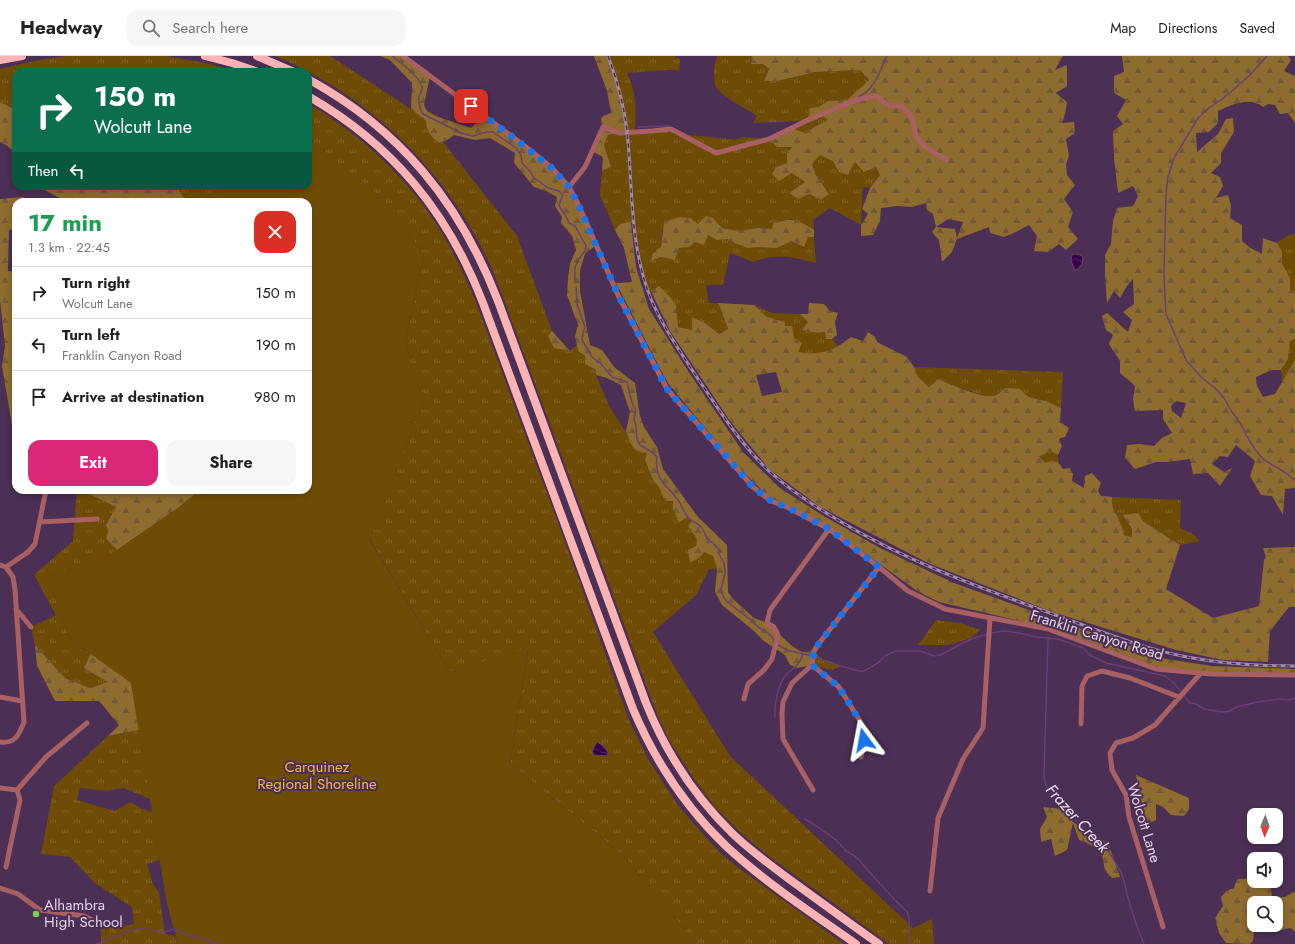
<!DOCTYPE html>
<meta charset="utf-8">
<style>
:root{--surface:#fff;--page:#f6f6f6;--text:#222;--muted:#767676;--line:#e0e0e0;--accent:#db2777}
body{margin:0;font-family:Jost,sans-serif;background:var(--page);color:var(--text);height:100vh;display:flex;flex-direction:column;font-size:15px;white-space:nowrap}
*{box-sizing:border-box;margin:0}
p{font-size:13px;color:var(--muted)}
.icon{flex:none;width:22px;height:22px;fill:none;stroke:currentColor;stroke-width:2;stroke-linecap:round;stroke-linejoin:round}
.map{position:relative;flex:1;overflow:hidden}
.side{position:absolute;left:12px;top:142px;width:300px;height:296px;display:flex;flex-direction:column;background:var(--surface);border-radius:12px;box-shadow:0 2px 6px #0003}
.side>*{flex:none}
.hud{position:absolute;left:12px;top:12px;width:300px;height:122px;border-radius:12px;box-shadow:0 2px 6px #0003;background:#0b6e4f;color:#fff;overflow:hidden}
.needle{width:26px;rotate:182deg}
.fabs{position:absolute;left:1247px;top:752px;display:grid;gap:8px}
.fabs a{display:grid;place-items:center;width:36px;height:36px;border-radius:8px;background:var(--surface);box-shadow:0 2px 6px #0003;font-size:20px}
.pin{position:absolute;display:grid;place-items:center;width:34px;height:34px;color:#fff;margin:-17px;border-radius:8px;box-shadow:0 2px 6px #0006}
.me{position:absolute;width:44px;margin:-22px;rotate:347deg;stroke-linejoin:round;filter:drop-shadow(0 0 3px #0008)}
.turn{display:flex;align-items:center;gap:14px;height:84px;padding:0 16px;font-size:18px}
.turn .icon{width:52px;height:52px;stroke-width:2.5}
.turn b{display:block;font-size:28px;line-height:34px}
.then{display:flex;align-items:center;height:38px;padding:0 16px;background:#0003;gap:8px;font-size:15px}
.round{display:grid;place-items:center;flex:none;width:42px;height:42px;border-radius:12px;background:var(--page)}
.summary{display:flex;align-items:center;justify-content:space-between;height:68px;padding:0 16px}
h1{font-size:24px;font-weight:700;line-height:30px;color:#1e9e55}
.cta{display:flex;gap:8px;margin-top:auto;padding:8px 16px}
.cta a{flex:1;height:46px;border-radius:12px;background:var(--accent);color:#fff;font-size:16px;font-weight:700;line-height:46px;text-align:center}
.cta a+a{background:var(--page);color:var(--text)}
ul{padding:0;list-style:none}
li{display:flex;align-items:center;gap:12px;height:52px;padding:0 16px;border-top:1px solid var(--line)}
li div{flex:1}
li b{display:block;font-size:15px}
li em{font-style:normal}
header{display:flex;align-items:center;gap:24px;box-sizing:border-box;height:56px;padding:0 20px;background:var(--surface);border-bottom:1px solid var(--line)}
header strong{font-size:19px}
nav{display:flex;gap:22px;margin-inline-start:auto;font-size:14px}
.search{width:280px;height:36px;background:var(--page);display:flex;align-items:center;gap:10px;box-sizing:border-box;padding:0 14px;border-radius:12px;color:var(--muted);font-size:15px}
.map>svg:first-child{display:block}
.grass{fill:url(#grass-tufts)}
.forest{fill:url(#forest-firs);fill-rule:evenodd}
.park{fill:#6f4c05}
.water{fill:url(#water-waves);stroke:#6a3f76}
.lines{fill:none;stroke-linecap:round;stroke-linejoin:round}
.stream{stroke:#6a3f76;stroke-width:1.5}
.minor{stroke:#a86062;stroke-width:5}
.highway{stroke:#fbb3b4;stroke-width:8}
.rail-casing{stroke:#a18ba9;stroke-width:3}
.rail{stroke:#4b2f54;stroke-width:1.5;stroke-dasharray:4.5;stroke-linecap:butt}
.route{stroke:#1a73e8;stroke-width:7;stroke-dasharray:0 12.6}
.poi-dot{fill:#79d158;stroke:#4b2f54;stroke-width:1.5}
.labels{text-anchor:middle;stroke-width:4;stroke-linejoin:round;paint-order:stroke}
.street-label{font-size:15px;fill:#e3d2e9;stroke:#4b2f54}
.park-label{font-size:15px;fill:#f6b646;stroke:#4b2f54}
.poi-label{font-size:15px;fill:#e3d2e9;stroke:#4b2f54;text-anchor:start}
.water-label{font-size:16px;font-style:italic;fill:#eeddf4;stroke:#4b2f54}
</style>
<header>
<strong>Headway</strong>
<div class="search"><svg class="icon" aria-label="search" viewBox="0 0 24 24"><circle cx="10" cy="10" r="6"/><path d="M15 15l6 6"/></svg>Search here</div>
<nav><a>Map</a><a>Directions</a><a>Saved</a></nav>
</header>
<div class="map">
<svg width="1295" height="888" viewBox="0 0 1295 888">
<defs>
<pattern id="grass-tufts" width="24" height="20" patternUnits="userSpaceOnUse"><rect width="24" height="20" fill="#6f4c05"/><path d="M3 7l-1-3M5 7V3M7 7l1-3M15 17l-1-3M17 17v-4M19 17l1-3" fill="none" stroke="#836529"/></pattern>
<pattern id="forest-firs" width="22" height="20" patternUnits="userSpaceOnUse"><rect width="22" height="20" fill="#8e6b2e"/><path d="M5 1l3.5 6h-7zM16 11l3.5 6h-7z" fill="#705938"/></pattern>
<pattern id="water-waves" width="16" height="10" patternUnits="userSpaceOnUse"><rect width="16" height="10" fill="#360044"/><path d="M0 5q4-4 8 0t8 0" fill="none" stroke="#53245f"/></pattern>
</defs>
<rect width="100%" height="100%" fill="#4b2f54"/>
<path class="grass" d="M67 0H166L210 8 237 16H16V54L0 46V13L39 4Z
M275 0H330L411 53 426 65 439 86H443L517 180 552 275 549 280 570 295 577 289 578 295C586 301 595 309 596 319L610 352 630 382 632 391 643 395 647 398 649 414 653 424 692 465 688 470 697 482 696 490 688 494 704 496 713 500 717 513H709L696 539 653 576 730 700 913 872 932 863 934 888H889L766 798 740 776 716 752 697 727 672 689 657 658 503 241C497 225 491 209 483 194 439 107 365 38 275 0Z
M608 0H673L680 3 679 14H663L627 17C637 38 636 53 635 76L671 73 681 78 737 84 742 81 769 83 792 90 787 97V107L776 111 792 116 805 126 789 137 798 143 810 138H829L816 118 812 108 820 99 834 105 839 116 848 119 855 106 875 111 880 119 870 132 863 131 861 169 830 152 813 164 814 174 804 168 791 163 782 167 772 173 758 172 738 175 722 172 713 163 698 168 662 174 661 191 653 197 660 201 668 203 679 192 689 191 695 186 708 179 717 184 728 183 734 187 748 192 759 191 777 192 792 185 808 181H814L816 207C794 202 776 196 754 206L730 197 723 229H706L709 247H718L728 274 719 278 705 267 692 261V274L677 271 676 249 659 231 649 237 639 204 634 166 620 168 615 174 600 139 602 115 611 111 604 89 608 79 626 72 620 38Z
M717 0H752L751 8H763L769 14 764 24 778 25 815 16 861 14 869 25 847 44 828 45 820 51 821 59 828 64 814 71 806 77 791 72 806 64 779 66 753 67 757 60C748 54 720 39 716 31 712 22 714 8 717 0Z
M308 47C367 83 417 130 450 191 460 210 469 229 477 249L574 510 620 639 629 664 648 703 669 736 681 753 709 785 724 800 740 813 844 888H696L624 800 510 708 528 593 450 616 369 482 425 341 413 321 406 283 424 199 384 144 308 82Z
M177 130H211L217 146H186Z
M1295 178V235L1290 234V222L1281 208 1282 196 1277 187 1289 179Z
M754 249 772 257 800 258 808 266 803 274 818 277 825 276 826 282 832 283 839 291C826 297 812 299 798 296L794 282 785 270 767 261Z
M1295 283V304L1282 326 1281 314 1288 303 1290 285Z
M914 311 1063 316 1061 352 1046 345 1034 343 1024 338 1000 337 988 341 955 330 938 323 929 331 918 321Z
M1049 394 1058 399V406L1051 405 1045 407 1039 399H1044Z
M77 434H87V437L116 451 106 469 108 475 106 483 117 494 107 502 48 519 70 583 90 598 84 612 109 626 90 632 65 622 35 589 31 571 56 559 34 519 73 485Z
M1112 441 1181 444 1180 472 1193 478 1200 485 1180 489 1143 465 1123 459 1132 473V481L1124 479C1123 475 1122 470 1120 466 1116 456 1111 453 1112 441Z
M936 564 960 567 980 574 971 582 948 589H918Z
M814 595 824 604 841 610 832 614 812 609Z
M139 674 150 743 123 732 107 735 80 732 77 744 115 755 130 746 142 753 152 756 160 804 147 808 153 828 159 837 165 878 175 880 178 888H101V868L114 872 134 868 132 851 96 828 70 801 41 798 54 730 108 680Z"/>
<path class="forest" d="M380 0H403L430 20 424 49 427 55 438 61 471 72 484 59 526 91 569 131 596 189 585 198 580 214V235L590 289 602 294 614 311 635 327 640 360 644 371 657 391 663 413 698 461 727 489 728 536 733 543 754 562 767 567 792 590 802 596 814 595 812 609 798 612 790 609 785 599 764 585 754 575 722 549 715 536 717 513 713 500 704 496 700 501 690 507 688 494 696 490 697 483 688 470 692 465 687 461 679 466 673 453V445H665L659 431 653 424 645 404 647 398C643 395 639 396 635 393 630 390 629 380 626 375L630 356 621 329 607 322 596 319 595 313 585 308V300L578 295 575 280 578 269 567 239 568 222 570 208 576 194 572 180 561 167 562 161 555 150 557 141 546 135 534 131 514 107 515 97 490 82 475 84 454 79C451 81 447 85 443 86 434 88 425 72 426 65L411 53 412 27 390 4Z
M594 0H608L620 38 626 72 625 75 608 79 604 89 611 111 602 115 603 101 592 95 603 71 601 63 603 60 611 57 607 35Z
M752 0H1063L1055 14 1067 9V30L1056 37 1067 46 1065 58 1062 67 1074 66 1075 77 1066 83 1069 99 1066 109 1067 119 1075 129 1064 143 1073 156 1068 171 1078 183 1066 194 1059 188 1048 196 1034 195 1037 180 1029 169 1016 176 1004 181 990 177 989 171 957 183 952 196 942 206 939 184 932 176 936 171 933 158 927 154 926 147 912 151 897 150 881 152 880 165 873 179 861 180V169L868 158 862 153 870 132 880 119 876 111 864 116 855 106 848 119 839 116 833 105 820 99 812 108 816 119 829 138 820 144 810 138 798 143 789 137 805 126 792 117 779 125 772 118 776 111 787 107V97L792 91H777L769 83 791 72 806 77 814 71 828 64 821 59 808 64 810 52 819 51 828 45 847 44 869 24 860 14 815 16 778 25H764L769 13 763 8H751ZM948 163 963 166 957 182 955 173 936 171Z
M1122 0H1288L1291 4 1284 15 1295 20V67L1288 57 1280 58 1275 49 1268 48 1263 51C1249 40 1232 49 1218 55V67L1209 76 1196 77 1197 96 1218 78 1226 63 1233 62 1234 76 1221 97V107L1211 117 1220 121 1223 130 1216 142 1228 139 1231 149 1230 162 1242 169V185L1249 191 1262 198 1263 182 1277 187 1282 196V208L1290 222V233L1295 235V283L1290 285 1288 303 1281 314H1272L1256 321 1257 330 1263 341 1275 338 1295 304V432L1285 433 1283 459 1272 440 1261 439 1250 420 1255 405 1236 389 1228 401 1220 400 1212 408 1224 416 1232 412 1220 430 1208 417 1193 418 1190 403 1168 406H1156L1135 413 1125 402 1127 389 1139 388 1154 390 1162 382 1172 377 1163 363V354L1135 355 1133 343 1135 330 1120 317V305L1109 288 1113 279 1106 274 1102 260 1107 257 1128 276 1132 264 1123 256 1134 248 1133 223 1127 230 1120 242 1114 235 1107 247 1105 219V199L1111 188 1113 165 1117 152 1133 150 1138 140 1133 130 1118 137 1114 102 1113 75 1123 68 1117 60 1126 44 1114 37V20L1124 16ZM1176 345 1186 347 1181 362 1172 355 1171 350Z
M0 46 16 54V97L6 89 0 86Z
M39 130H177L186 146H67L39 131Z
M23 141 32 146H16V173L9 174 8 215 16 216V369L13 375 2 310 5 290 0 244V143Z
M706 160 713 162 722 172 738 175 758 172 772 173 774 165C783 167 783 164 790 164 798 163 808 170 814 174V181H808L804 191 792 185 777 192 759 191 748 192 734 187 728 183 717 184 708 179 704 189 695 186 689 191 679 192 675 204 660 201 651 205 653 197 661 191 664 166 680 161 690 162 698 168Z
M631 166 636 211 649 253 690 318 743 396 780 432 822 459 880 492 954 527 1166 603 1212 610 1295 613V618L1184 616 1154 610 1058 574 939 546 917 535 828 470 768 440 737 410 667 326 616 227 632 226 624 192 615 174 620 168Z
M659 230 670 241 676 249 678 271 692 274V261L705 267 719 278 728 273 718 247 754 249 767 261 785 266V270H792L794 282 802 287 798 296C821 300 833 295 851 281L863 285 868 276 875 281 877 286 907 301 914 311 918 321 929 331 938 323C947 327 980 341 989 340 996 340 1001 337 1005 332L1020 333C1028 343 1034 342 1046 345 1051 347 1056 350 1061 352L1060 366 1069 372 1065 381 1059 383 1062 390 1058 399 1049 394 1044 399 1039 400 1045 407 1051 405 1058 406 1063 413 1070 412 1073 418 1072 425 1084 432 1085 420 1092 417 1101 427 1098 435 1101 440 1112 441C1111 453 1116 456 1120 466 1122 470 1123 475 1124 479L1132 481V473L1123 459 1138 457 1143 465 1180 489 1166 533 1213 562 1259 550 1264 504 1266 501 1263 492 1295 491V551H1289L1270 575 1268 606 1223 604 1176 594 1052 556 928 507 820 451 769 413 730 365 670 275 651 235ZM776 316 782 336 762 340 756 319Z
M809 247 824 248 830 255 838 257 835 266 837 279 832 283H826L825 276 818 277 802 274 808 266 800 258H808Z
M552 275 570 295 554 292 548 280Z
M87 434H200L178 452 117 494 106 483 108 475 106 469 116 451 87 437Z
M150 557V687L139 674 108 680 119 669 99 645H55L37 610 35 589 65 622 90 632 108 626 84 612 92 594Z
M1136 719 1189 742V753L1184 760 1171 759 1163 751 1156 748V764L1146 769Z
M1043 751 1063 753 1073 766 1108 787 1120 821 1112 822C1101 811 1106 812 1102 800 1098 791 1087 787 1079 784L1073 767 1067 794 1055 800 1051 783 1041 786 1040 773 1047 761Z
M1237 823H1254V825H1263L1271 830 1272 841H1285L1295 835V876L1290 872 1272 876 1254 875 1253 885 1250 888 1226 887 1219 877 1215 862 1223 850 1221 841 1226 835 1234 832ZM1254 847H1276V869H1254Z"/>
<path class="park" d="M308 82 384 144 424 199 406 283 413 321 425 341 369 483 450 616 528 592 510 708 624 800 696 888H178L167 848 131 627 70 583 48 519 107 501 178 452 200 434H308V146H217L211 130H308Z"/>
<path class="water" d="M1075 198 1080 199 1083 201 1082 208 1075 215 1071 204 1072 199Z
M597 686 602 689 608 696 607 700 594 699 592 695Z"/>
<g class="lines">
<path class="stream" d="M392 0C400 6 424 23 422 34 421 36 420 38 419 40 418 47 420 53 423 58L461 77 473 80 487 76H493L516 92 521 99 522 107 530 115 534 122 548 132 559 135 563 139 559 149C562 156 567 160 569 167L575 170 586 190 585 195 578 204 575 212V225
M1267 0 1250 19 1233 34 1222 43 1209 52 1198 62 1174 102 1168 121 1166 138 1164 215 1165 242 1166 258 1186 304 1201 321 1214 331 1224 342 1232 356 1239 365 1249 384 1257 396 1264 404 1286 417 1295 424
M858 41C874 35 880 15 887 0
M638 71 669 70
M576 231 577 248 585 271 583 276 582 284 592 301 601 308 612 321 627 326 632 347 636 354 634 363 636 370 637 383 640 389 652 396 657 401C654 424 666 428 678 444 682 449 683 455 687 460 690 465 695 466 699 469 704 473 704 477 707 482 711 487 716 488 720 495L719 498 724 507 725 517 721 534 723 540 727 546 750 563 758 571 768 577 774 584
M991 577 1005 575 1019 577 1036 581 1058 583 1083 592 1090 599 1106 607 1165 620 1174 627 1190 647 1196 648 1204 653 1223 656 1230 655 1237 651 1258 646 1280 643 1289 644 1295 642
M1048 583 1044 717 1045 727 1048 733 1091 780 1107 793 1112 801 1122 818 1131 853 1138 873 1144 888
M778 589 787 594 812 600
M815 601 841 610 859 615H864L878 607 885 600 895 595H920L934 600 940 599 971 583 988 578
M775 661C774 649 778 625 788 617 795 611 800 608 803 598
M805 763 818 771 836 784 846 795 855 800 894 843 907 856 909 861 910 888
M150 874 164 876 175 873C188 881 203 882 217 888
M96 888C111 885 131 870 145 873"/>
<path class="minor" d="M403 0 526 91 552 112 569 131 579 150 618 239 667 333 753 431 771 445 787 451 829 473 879 511 908 535 945 553 1048 573 1156 613 1211 618 1295 619
M569 131 585 111 603 71 619 77 652 75 671 73 716 97 769 83 808 64 856 44 876 40 888 49 901 50 912 61 916 80 924 90 946 104
M40 466 97 463
M0 509 6 511 28 496 35 488 46 434
M16 553 31 571
M812 609 792 627 783 646 782 658 783 683 813 734
M812 609 814 595 820 586 879 511
M812 609 839 631 860 665 864 684 861 701
M0 641 22 645
M744 643 748 628 764 614 772 603 778 579 774 571 767 567 770 554 829 473
M1081 668 1082 630 1087 620 1102 615 1130 622 1179 641
M0 686C15 688 19 679 24 666L15 534 13 521 6 511
M0 732 17 734
M17 734 46 701 87 667
M6 811 20 744 17 734
M0 832 18 838 40 854 84 860 101 868
M930 835 938 762 963 703 983 672 990 562
M1163 871 1129 761 1126 739 1112 714 1110 697 1116 687 1133 682 1155 669 1200 618"/>
<path class="highway" d="M205 0 232 7 258 16
M257 0 294 16
M0 4 22 0
M308 23C401 74 460 147 498 245L646 647C666 697 695 741 733 778 754 798 777 814 800 831 826 850 852 869 879 888
M308 40C393 89 448 156 483 247L633 653C655 705 686 752 727 791 766 827 812 857 856 888"/>
<defs>
<path id="rail" d="M608 0C617 24 624 49 627 75 633 131 629 189 651 243 663 271 681 297 698 323 720 355 741 389 770 416 789 433 811 448 833 461 901 503 975 530 1050 557 1095 573 1140 592 1187 601 1223 608 1259 610 1295 610"/>
</defs>
<use href="#rail" class="rail-casing"/>
<use href="#rail" class="rail"/>
</g>
<g class="lines">
<path class="route" d="M471 50 514 82 552 112 569 131 579 150 618 239 667 333 753 431 771 445 787 451 829 473 879 511 820 586 814 595 812 609 839 631 860 665 864 684"/>
</g>
<circle class="poi-dot" cx="36" cy="858" r="4"/>
<g class="labels">
<g class="street-label">
<text transform="translate(1097 579) rotate(17)" y="5">Franklin Canyon Road</text>
<text transform="translate(1144 767) rotate(73)" y="5">Wolcott Lane</text>
</g>
<g class="park-label">
<text x="317" y="716">Carquinez<tspan x="317" dy="17">Regional Shoreline</tspan></text>
</g>
<g class="poi-label">
<text x="44" y="854">Alhambra<tspan x="44" dy="17">High School</tspan></text>
</g>
<g class="water-label">
<text transform="translate(1078 762) rotate(48)" y="6">Frazer Creek</text>
</g>
</g>
</svg>
<div class="fabs">
<a><svg class="needle" viewBox="-14 -14 28 28"><path d="M0-13l5 13h-10z" fill="#e53935"/><path d="M0 13l5-13h-10z" fill="#767676"/></svg></a>
<a><svg class="icon" aria-label="sound" viewBox="0 0 24 24"><path d="M4 9h4l5-4v14l-5-4H4zM17 9q2 3 0 6"/></svg></a>
<a><svg class="icon" aria-label="search" viewBox="0 0 24 24"><circle cx="10" cy="10" r="6"/><path d="M15 15l6 6"/></svg></a>
</div>
<div class="pin" style="left:471px;top:50px;background:#d93025"><svg class="icon" aria-label="arrive" viewBox="0 0 24 24"><path d="M6 21V4h12l-3 4 3 4H6"/></svg></div>
<svg class="me" style="left:864px;top:684px" viewBox="-20 -20 40 40"><path d="M0-17L14 15 0 8-14 15z" fill="#1a73e8" stroke="#fff" stroke-width="4"/></svg>
<div class="hud">
<div class="turn"><svg class="icon" aria-label="right" viewBox="0 0 24 24"><path d="M7 20v-9h11M14 6l5 5-5 5"/></svg><div><b>150 m</b>Wolcutt Lane</div></div>
<div class="then">Then<svg class="icon" aria-label="left" viewBox="0 0 24 24"><path d="M17 20v-9H6M10 6l-5 5 5 5"/></svg></div>
</div>
<section class="side">
<div class="summary"><div><h1>17 min</h1><p>1.3 km · 22:45</p></div><a class="round" style="background:#d93025;color:#fff"><svg class="icon" aria-label="close" viewBox="0 0 24 24"><path d="M6 6l12 12M18 6L6 18"/></svg></a></div>
<ul>
<li><svg class="icon" aria-label="right" viewBox="0 0 24 24"><path d="M7 20v-9h11M14 6l5 5-5 5"/></svg><div><b>Turn right</b><p>Wolcutt Lane</p></div><em>150 m</em></li>
<li><svg class="icon" aria-label="left" viewBox="0 0 24 24"><path d="M17 20v-9H6M10 6l-5 5 5 5"/></svg><div><b>Turn left</b><p>Franklin Canyon Road</p></div><em>190 m</em></li>
<li><svg class="icon" aria-label="arrive" viewBox="0 0 24 24"><path d="M6 21V4h12l-3 4 3 4H6"/></svg><div><b>Arrive at destination</b></div><em>980 m</em></li>
</ul>
<div class="cta"><a>Exit</a><a>Share</a></div>
</section>
</div>
